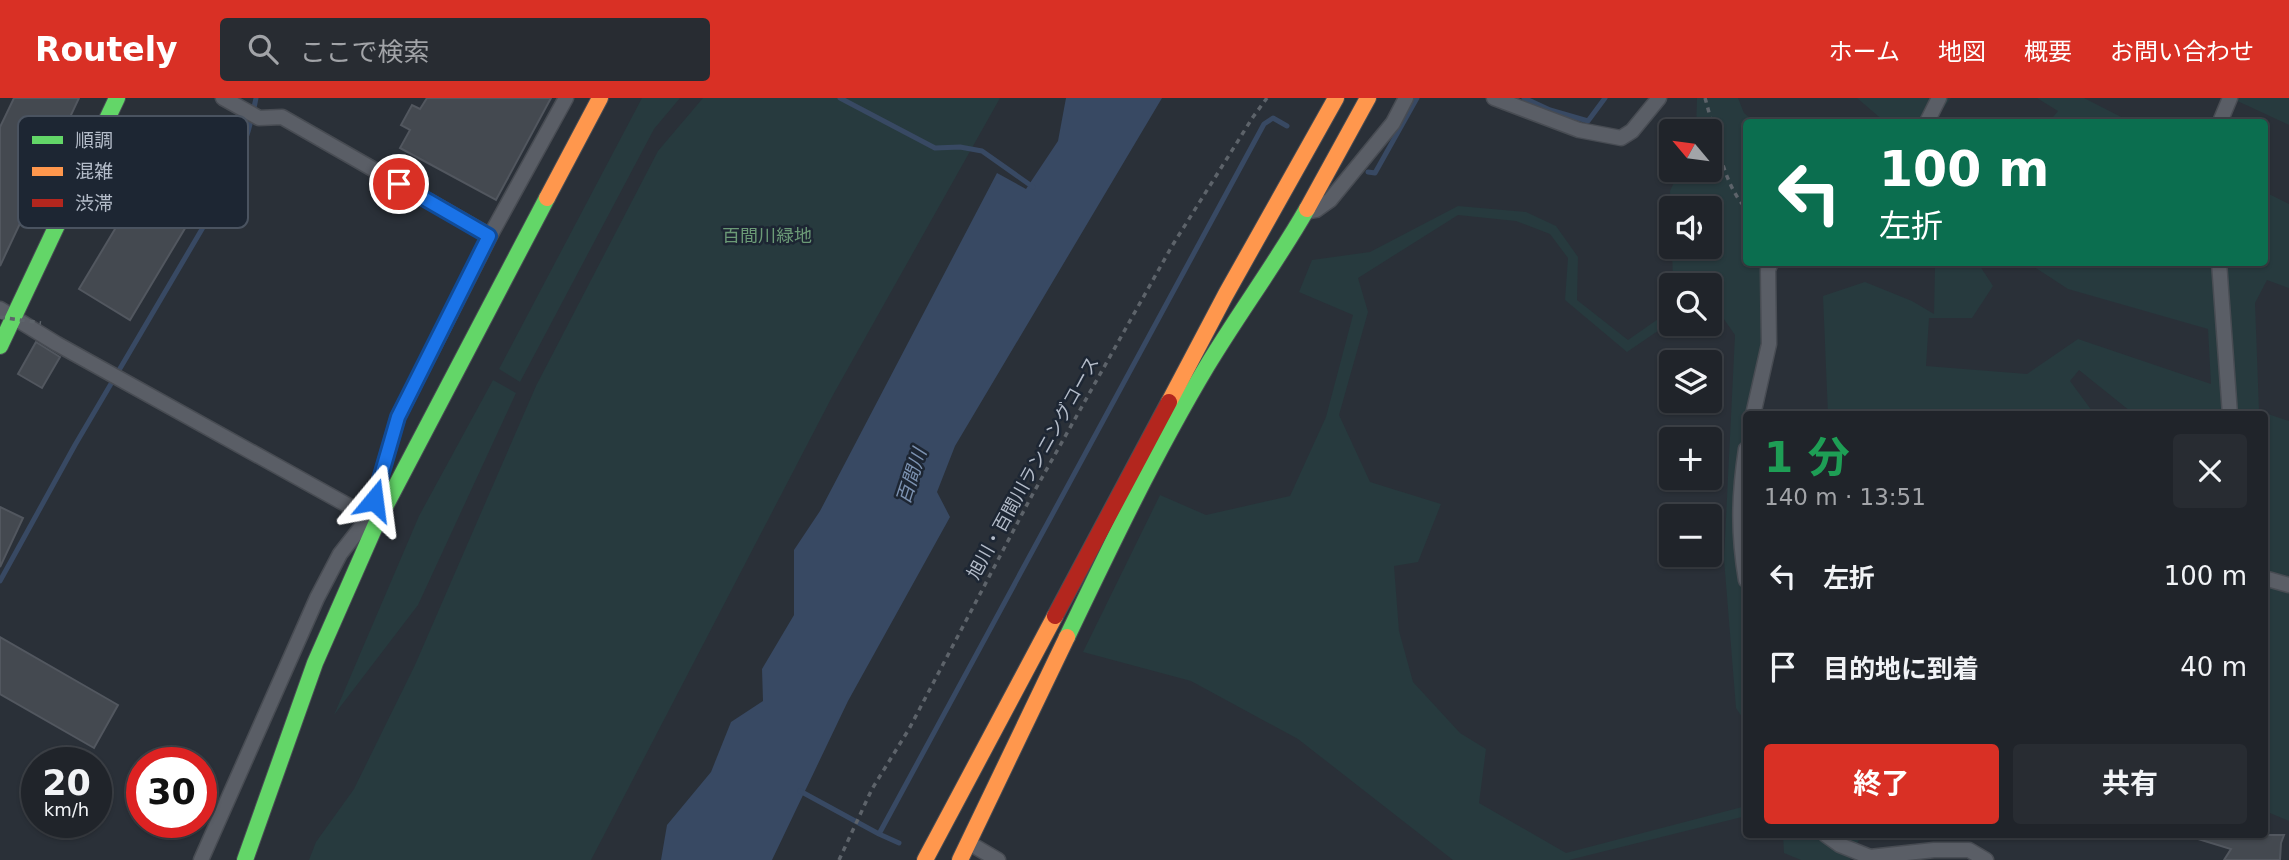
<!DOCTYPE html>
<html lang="ja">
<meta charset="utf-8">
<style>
:root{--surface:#20242a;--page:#282c32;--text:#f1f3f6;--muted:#a2a4a8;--line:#3d4147;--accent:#d93025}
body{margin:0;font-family:"DejaVu Sans","Noto Sans JP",sans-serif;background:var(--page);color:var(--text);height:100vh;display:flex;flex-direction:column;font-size:26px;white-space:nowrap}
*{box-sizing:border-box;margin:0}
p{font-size:23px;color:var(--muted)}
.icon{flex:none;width:38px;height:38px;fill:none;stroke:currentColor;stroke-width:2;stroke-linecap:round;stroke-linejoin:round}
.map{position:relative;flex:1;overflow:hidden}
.side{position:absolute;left:1743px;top:313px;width:525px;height:427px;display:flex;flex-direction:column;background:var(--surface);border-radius:7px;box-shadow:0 2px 5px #0004,0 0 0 2px var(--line)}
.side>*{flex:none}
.hud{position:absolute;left:1743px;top:21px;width:525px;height:147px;border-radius:7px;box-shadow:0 2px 5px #0004,0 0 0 2px var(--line);background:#0b6e4f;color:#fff;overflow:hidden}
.needle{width:46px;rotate:299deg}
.buttons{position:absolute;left:1659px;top:21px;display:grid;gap:14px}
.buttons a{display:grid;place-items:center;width:63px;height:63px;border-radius:7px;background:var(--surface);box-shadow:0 2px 5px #0004,0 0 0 2px var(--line);font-size:35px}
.speed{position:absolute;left:21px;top:649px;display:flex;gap:14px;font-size:35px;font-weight:700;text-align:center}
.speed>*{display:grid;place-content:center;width:91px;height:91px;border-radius:50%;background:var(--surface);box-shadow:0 2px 5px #0004,0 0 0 2px var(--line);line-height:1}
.speed small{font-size:18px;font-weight:400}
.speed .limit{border:10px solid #d22;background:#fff;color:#111}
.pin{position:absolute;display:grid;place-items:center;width:60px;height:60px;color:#fff;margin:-30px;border:4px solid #fff;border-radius:50%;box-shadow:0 2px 7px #0007}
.me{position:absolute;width:77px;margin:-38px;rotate:16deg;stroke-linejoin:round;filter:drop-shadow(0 0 5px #0008)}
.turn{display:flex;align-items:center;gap:24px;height:147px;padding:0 21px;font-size:32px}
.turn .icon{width:91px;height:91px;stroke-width:2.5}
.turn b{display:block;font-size:49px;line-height:60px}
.round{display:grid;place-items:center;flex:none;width:74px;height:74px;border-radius:7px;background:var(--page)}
.summary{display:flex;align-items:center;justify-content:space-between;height:119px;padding:0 21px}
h1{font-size:42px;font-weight:700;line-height:52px;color:#1e9e55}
.primary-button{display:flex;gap:14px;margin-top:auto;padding:14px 21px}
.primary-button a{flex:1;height:80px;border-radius:7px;background:var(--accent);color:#fff;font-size:28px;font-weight:700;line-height:80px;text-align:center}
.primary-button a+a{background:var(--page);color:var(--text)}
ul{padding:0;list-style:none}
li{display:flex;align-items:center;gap:21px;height:91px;padding:0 21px}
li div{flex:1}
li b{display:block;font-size:26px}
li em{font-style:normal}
header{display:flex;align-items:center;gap:42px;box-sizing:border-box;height:98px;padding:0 35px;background:var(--accent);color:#fff}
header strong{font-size:33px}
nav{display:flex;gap:38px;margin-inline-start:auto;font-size:24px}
.search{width:490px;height:63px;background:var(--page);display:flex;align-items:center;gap:18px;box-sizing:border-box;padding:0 24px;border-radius:7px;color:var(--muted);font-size:26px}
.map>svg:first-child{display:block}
.green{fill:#273a3e}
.water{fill:#384963}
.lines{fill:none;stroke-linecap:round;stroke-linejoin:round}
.stream{stroke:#384963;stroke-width:5}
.building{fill:#444950;stroke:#52575f;stroke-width:2}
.street-casing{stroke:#484c53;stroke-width:17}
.fast-casing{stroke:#484c53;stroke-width:18}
.slow-casing{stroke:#484c53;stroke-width:18}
.jam-casing{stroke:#484c53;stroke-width:18}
.path{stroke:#5d636a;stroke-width:3.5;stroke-dasharray:5 5;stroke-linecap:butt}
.street{stroke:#5a5e66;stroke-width:14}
.fast{stroke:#63d668;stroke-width:16}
.slow{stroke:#ff974d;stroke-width:16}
.jam{stroke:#b3261e;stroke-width:16}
.path-bridge{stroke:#5d636a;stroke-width:3.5;stroke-dasharray:5 5;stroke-linecap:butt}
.route-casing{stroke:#114b97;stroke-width:18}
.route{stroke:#1a73e8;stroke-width:12}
.labels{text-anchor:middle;stroke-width:5;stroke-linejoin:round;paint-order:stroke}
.park-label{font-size:18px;fill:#6b9a76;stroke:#1d2633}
.street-label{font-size:18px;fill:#b4bcc9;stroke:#1d2633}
.water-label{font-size:19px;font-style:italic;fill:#7c92b1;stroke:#1d2633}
.key{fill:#1d2633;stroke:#4a5360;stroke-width:2}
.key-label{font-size:19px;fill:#b4bcc9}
</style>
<header>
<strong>Routely</strong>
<div class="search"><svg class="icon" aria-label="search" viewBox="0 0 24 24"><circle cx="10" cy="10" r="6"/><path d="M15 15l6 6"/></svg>ここで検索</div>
<nav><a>ホーム</a><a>地図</a><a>概要</a><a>お問い合わせ</a></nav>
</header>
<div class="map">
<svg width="2289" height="762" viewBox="0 0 2289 762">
<rect width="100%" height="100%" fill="#2a3038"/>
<path class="green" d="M642 0H680L654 31 520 284 499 271Z
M703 0H1000L833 297 591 762H309L316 744 354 691 415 567 536 288 658 53Z
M1697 0H1738L1744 15 1755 24H1746V164L1775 165C1773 187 1777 208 1776 230 1776 259 1767 289 1761 317H1746V625L1736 610 1724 461 1735 237 1710 201V187H1673L1672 149H1710V110H1671V132L1670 93 1680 72H1710V33H1696Z
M1857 0H1951L1939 16 1936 24H1885Z
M2037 0H2084L2131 24H2049L2058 13Z
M2231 0H2289V27Z
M2265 94 2289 106V190L2267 182 2255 205 2259 313 2289 323V723L2265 713 2264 317H2135L2079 272 2070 283 2095 317H1828L1823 198 1865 184 1912 203 1934 216 1935 168 1931 165H1978L1993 188 1972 220H1929L1926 268 2027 276 2078 241 2211 286 2208 231 2068 191 2028 165 2264 164Z
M1458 108 1526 114 1556 128 1578 159 1577 202 1628 242 1671 212V224L1627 254 1565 202 1568 160 1550 136 1516 123 1458 117 1358 180 1368 214 1339 317 1370 384 1441 406 1418 464 1394 468 1399 533 1413 584 1460 635 1486 651 1479 705 1566 755 1746 708V718L1569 762H1453L1298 641 1191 583 1083 554 1160 397 1206 417 1290 398 1326 319 1353 217 1299 194 1312 162 1370 154Z
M493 282 516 295 418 507 334 617 419 418Z
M1783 737H1861L1850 762H1801L1784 755Z"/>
<path class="water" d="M1066 0H1162L955 348 937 394 950 419 848 603 772 762H661L667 727 711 674 731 624 763 603 762 571 794 517V452L820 413 997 75 1026 91 1058 43Z"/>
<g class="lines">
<path class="stream" d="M840 0 935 50 960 49 982 53 1033 89
M1524 0 1550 12 1588 23 1605 0
M1368 74 1375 75 1417 0
M0 483 75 347 225 92C240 62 250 33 256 0
M800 693 879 736 899 745
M879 736 1264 26 1273 20 1287 28"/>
</g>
<path class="building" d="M14 0H79L0 168V29Z
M427 0H551L496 102 400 50 410 32 401 27 412 7 420 11Z
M145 81 196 112 130 222 79 191Z
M36 244 60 259 42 290 18 276Z
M0 409 23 420 0 469Z
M0 539 118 607 94 650 0 596Z
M2196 737H2284L2281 745 2280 762H2224L2231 751 2195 740Z"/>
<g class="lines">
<defs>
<path id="street" d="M223 0 259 20 282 19 490 138
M1494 0 1579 32 1621 40 1632 33 1659 0
M1927 24 1939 0
M2220 24 2230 0
M1305 114 1316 112 1330 102 1393 25 1406 0
M2219 164 2230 317
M0 211 57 246 376 423
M1753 317 1769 246 1768 172 1771 164
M1746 351C1739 397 1738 435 1746 482
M2264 480 2289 487
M1826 737 1840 747 1870 759 1934 752H1969L1986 762
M969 745 998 762
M201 762 317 500 340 456 369 419 398 319 490 138 566 0"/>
<path id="fast" d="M0 248 117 0
M1067 539C1111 447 1155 355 1207 268 1239 215 1276 165 1307 111
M245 762 315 565 377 424 547 100"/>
<path id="slow" d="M547 100 600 0
M1307 111 1368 0
M1169 304 1226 196 1336 0
M925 762 1055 518
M960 762 1067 539"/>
<path id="jam" d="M1055 518 1169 304"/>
</defs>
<use href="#street" class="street-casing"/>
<use href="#fast" class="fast-casing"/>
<use href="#slow" class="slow-casing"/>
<use href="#jam" class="jam-casing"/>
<path class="path" d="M1705 0C1715 33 1722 86 1746 110
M839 762 872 691 909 631 1030 401 1172 148 1253 19 1267 0"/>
<use href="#street" class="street"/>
<use href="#fast" class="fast"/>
<use href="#slow" class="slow"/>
<use href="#jam" class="jam"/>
<path class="path-bridge" d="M0 219 41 225"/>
</g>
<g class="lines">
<defs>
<path id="route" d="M374 402 398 319 489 138 399 86"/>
</defs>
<use href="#route" class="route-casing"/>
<use href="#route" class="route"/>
</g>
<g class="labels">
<g class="park-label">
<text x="767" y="144">百間川緑地</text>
</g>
<g class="street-label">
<text transform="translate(1033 370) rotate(-61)" y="6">旭川・百間川ランニングコース</text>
</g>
<g class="water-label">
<text transform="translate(911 378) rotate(-72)" y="7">百間川</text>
</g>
</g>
<rect x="18" y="18" width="230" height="112" rx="10" class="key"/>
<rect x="32" y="38" width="31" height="8" fill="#63d668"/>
<rect x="32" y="69" width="31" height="9" fill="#ff974d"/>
<rect x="32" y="101" width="31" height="8" fill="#b3261e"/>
<g class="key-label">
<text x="75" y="49">順調</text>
<text x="75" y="80">混雑</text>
<text x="75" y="112">渋滞</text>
</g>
</svg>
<div class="buttons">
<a><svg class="needle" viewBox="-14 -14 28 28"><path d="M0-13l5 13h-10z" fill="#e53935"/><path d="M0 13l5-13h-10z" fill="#a2a4a8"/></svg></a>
<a><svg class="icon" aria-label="sound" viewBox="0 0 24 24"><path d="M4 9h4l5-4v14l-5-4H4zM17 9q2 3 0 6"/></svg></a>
<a><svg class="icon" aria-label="search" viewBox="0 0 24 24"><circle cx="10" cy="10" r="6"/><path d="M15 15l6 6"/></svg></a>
<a><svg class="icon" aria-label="layers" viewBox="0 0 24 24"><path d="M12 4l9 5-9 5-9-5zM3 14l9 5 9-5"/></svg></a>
<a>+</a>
<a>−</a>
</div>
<div class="speed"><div>20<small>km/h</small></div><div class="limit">30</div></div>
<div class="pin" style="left:399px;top:86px;background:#d93025"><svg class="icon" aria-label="arrive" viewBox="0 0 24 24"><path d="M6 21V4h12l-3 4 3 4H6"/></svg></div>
<svg class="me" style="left:374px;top:402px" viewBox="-20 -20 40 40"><path d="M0-17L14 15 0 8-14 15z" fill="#1a73e8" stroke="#fff" stroke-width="4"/></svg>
<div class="hud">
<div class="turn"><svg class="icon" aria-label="left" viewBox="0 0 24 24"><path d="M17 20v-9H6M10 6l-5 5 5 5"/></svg><div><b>100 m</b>左折</div></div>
</div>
<section class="side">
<div class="summary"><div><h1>1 分</h1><p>140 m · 13:51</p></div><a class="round"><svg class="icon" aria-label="close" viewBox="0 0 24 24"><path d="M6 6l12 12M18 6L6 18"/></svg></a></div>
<ul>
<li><svg class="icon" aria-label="left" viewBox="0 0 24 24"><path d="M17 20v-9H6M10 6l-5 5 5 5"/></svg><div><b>左折</b></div><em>100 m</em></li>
<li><svg class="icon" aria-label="arrive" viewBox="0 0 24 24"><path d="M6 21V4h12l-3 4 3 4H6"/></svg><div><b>目的地に到着</b></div><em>40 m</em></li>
</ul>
<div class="primary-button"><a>終了</a><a>共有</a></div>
</section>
</div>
